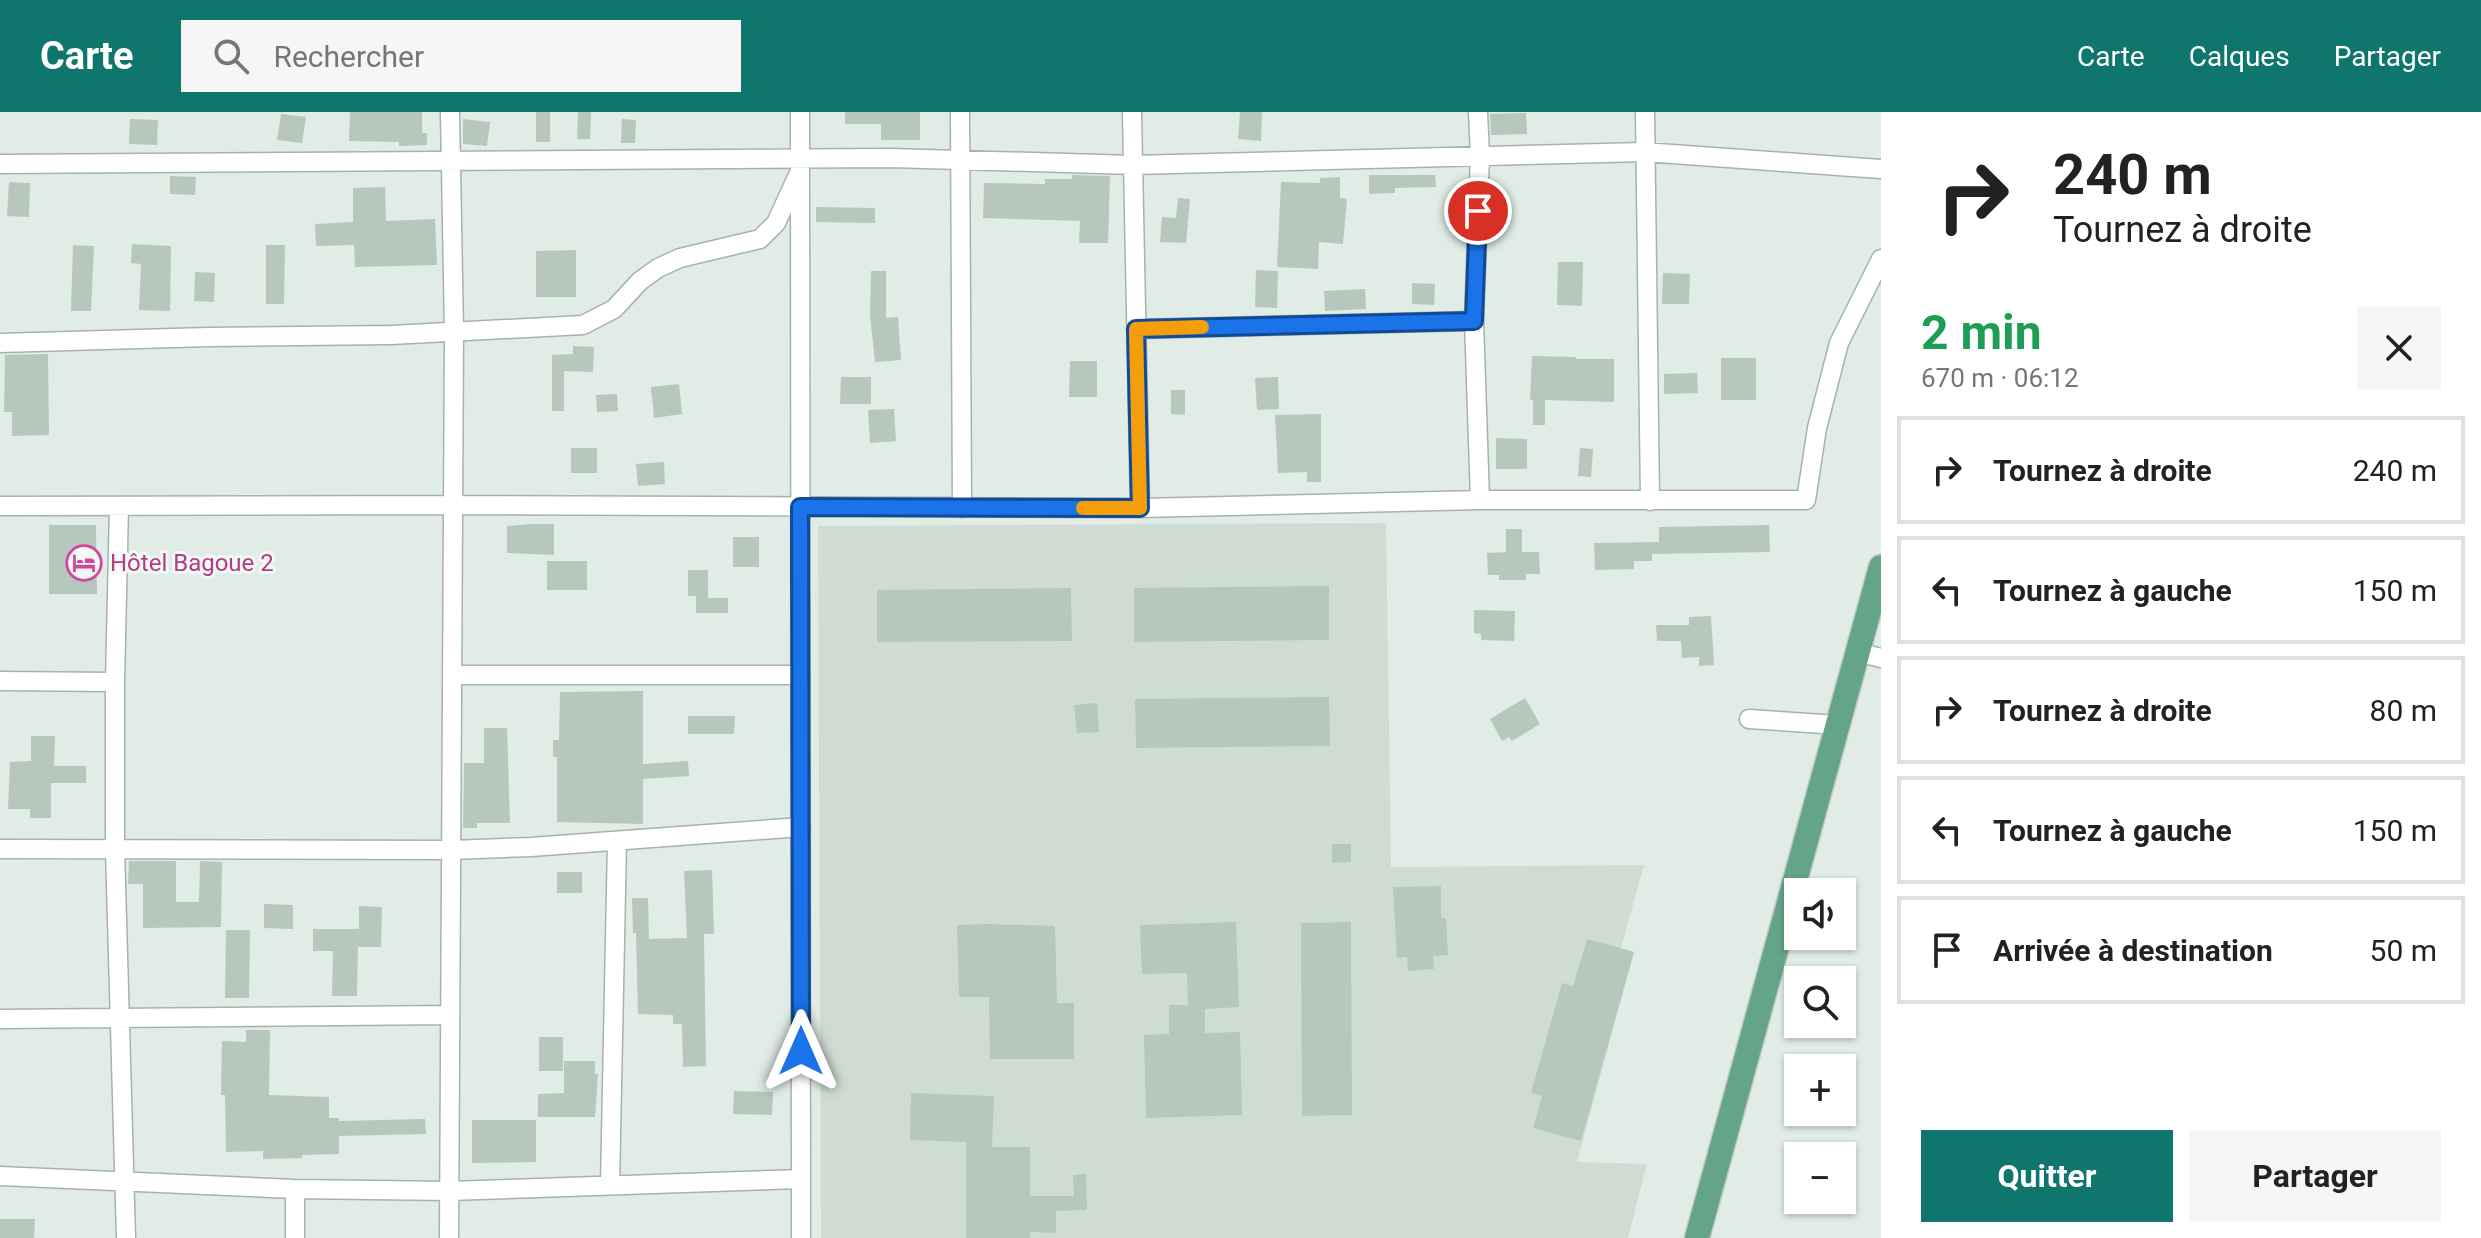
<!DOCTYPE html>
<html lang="fr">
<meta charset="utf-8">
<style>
:root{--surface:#fff;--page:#f6f6f6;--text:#222;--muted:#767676;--line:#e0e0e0;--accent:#0f766e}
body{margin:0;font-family:Roboto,sans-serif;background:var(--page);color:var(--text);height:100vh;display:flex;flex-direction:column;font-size:30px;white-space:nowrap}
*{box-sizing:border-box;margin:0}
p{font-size:26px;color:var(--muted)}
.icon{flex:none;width:44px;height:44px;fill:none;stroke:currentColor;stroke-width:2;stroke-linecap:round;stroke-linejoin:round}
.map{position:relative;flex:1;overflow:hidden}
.details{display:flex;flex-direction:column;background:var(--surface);width:600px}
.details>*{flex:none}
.banner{background:#fff;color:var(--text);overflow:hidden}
.controls{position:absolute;left:1784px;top:766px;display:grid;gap:16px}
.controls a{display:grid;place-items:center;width:72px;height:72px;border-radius:0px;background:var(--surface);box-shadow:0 2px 6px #0004;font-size:40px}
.pin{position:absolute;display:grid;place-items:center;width:68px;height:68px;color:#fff;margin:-34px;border:4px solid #fff;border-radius:50%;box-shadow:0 2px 8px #0007}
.me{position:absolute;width:88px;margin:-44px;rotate:0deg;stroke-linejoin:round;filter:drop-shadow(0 0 6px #0008)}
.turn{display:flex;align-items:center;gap:28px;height:168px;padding:0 40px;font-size:36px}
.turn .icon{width:104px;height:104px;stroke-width:2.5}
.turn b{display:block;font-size:56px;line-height:68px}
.round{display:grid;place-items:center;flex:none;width:84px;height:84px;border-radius:0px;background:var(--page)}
.headline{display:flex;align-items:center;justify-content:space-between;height:136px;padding:0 40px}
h1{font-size:48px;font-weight:700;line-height:60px;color:#1e9e55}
.cta{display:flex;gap:16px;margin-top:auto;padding:16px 40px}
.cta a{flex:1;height:92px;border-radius:0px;background:var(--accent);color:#fff;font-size:32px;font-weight:700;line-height:92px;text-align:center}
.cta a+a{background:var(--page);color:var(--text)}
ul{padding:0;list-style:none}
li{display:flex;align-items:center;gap:24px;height:108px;margin:0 16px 12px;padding:0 24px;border:4px solid var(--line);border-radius:0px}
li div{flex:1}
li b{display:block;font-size:30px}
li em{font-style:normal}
header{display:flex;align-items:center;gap:48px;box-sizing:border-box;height:112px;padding:0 40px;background:var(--accent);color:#fff}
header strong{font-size:38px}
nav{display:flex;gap:44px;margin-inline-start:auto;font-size:28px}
.search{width:560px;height:72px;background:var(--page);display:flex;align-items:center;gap:20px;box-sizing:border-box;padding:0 28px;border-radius:0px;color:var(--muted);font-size:30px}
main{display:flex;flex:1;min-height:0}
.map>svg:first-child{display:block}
.built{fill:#cfdcd4}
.building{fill:#b6c7be}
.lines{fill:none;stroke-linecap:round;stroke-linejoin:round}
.minor-casing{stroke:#a4b4ac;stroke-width:21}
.primary-casing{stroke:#c1c9c5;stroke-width:27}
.minor{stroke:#fff;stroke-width:18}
.primary{stroke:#64a489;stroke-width:24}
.route-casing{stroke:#114b97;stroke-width:20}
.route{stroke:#1a73e8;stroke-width:14}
.slow{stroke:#f59e0b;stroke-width:14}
.labels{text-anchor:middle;stroke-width:6;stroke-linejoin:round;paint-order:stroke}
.hotel-label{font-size:24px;fill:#b23c85;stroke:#f2f9f4;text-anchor:start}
</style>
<header>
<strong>Carte</strong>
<div class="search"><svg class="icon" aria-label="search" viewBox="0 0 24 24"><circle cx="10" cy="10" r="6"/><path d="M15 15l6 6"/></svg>Rechercher</div>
<nav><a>Carte</a><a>Calques</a><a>Partager</a></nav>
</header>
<main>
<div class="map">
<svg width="1881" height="1126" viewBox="0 0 1881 1126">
<rect width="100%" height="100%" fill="#e1ece6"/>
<path class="built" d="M1386 411 1391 755 1644 753 1621 836 1634 840 1577 1050 1647 1052 1628 1126H821L818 414Z"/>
<path class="building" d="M350 0H422V21H427V33L399 34V30L349 29Z
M536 0H550V30H536Z
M578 0H591L590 27H577Z
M845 0H920V28H881V12H845Z
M1240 0H1262L1261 29 1238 27Z
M1526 1 1527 22 1491 23 1490 2Z
M281 2 306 5 302 31 277 28Z
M130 7 158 8 157 33 129 32Z
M463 7 490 10 487 34 463 32Z
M622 7 636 8 635 31H621Z
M1072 63 1110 64 1108 131H1079L1080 109 983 106 984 71 1045 72V67H1072Z
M1369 63H1435L1436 75 1395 76V81L1369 82Z
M170 64 196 65 195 83 170 82Z
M1340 65V86L1347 87 1343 132 1319 130 1318 157 1277 155 1281 70 1320 71V66Z
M9 70 30 71 29 105 7 104Z
M385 75 386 109 435 107 437 153 355 155 354 133 316 134 315 112 353 110V76Z
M1178 86 1190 87 1186 131 1160 130 1162 105 1176 106Z
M816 95 875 96V111L816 110Z
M132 132 171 134 170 199 139 198 141 152 131 151Z
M73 133 94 134 91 199H71Z
M266 133H285L284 192H266Z
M576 138V185H536V139Z
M1558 150H1583L1582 194 1557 193Z
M1256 158 1278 159 1277 196 1255 195Z
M871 159H886V206L898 205 901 248 875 250 870 203Z
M195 160 215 161 214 190 194 189Z
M1663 161 1690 162 1689 192H1662Z
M1412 171 1435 172 1434 193 1412 192Z
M1365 177 1366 197 1325 199 1324 179Z
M573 234 594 235 593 260 564 259V299H552V243L573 242Z
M48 242 49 323 12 324V300H4L5 243Z
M1532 244 1576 245V247H1614V290L1545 288V313H1533V288H1530Z
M1721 246H1756V288H1721Z
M1070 249H1097V285H1069Z
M1697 261 1698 281 1664 282V262Z
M841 265H871V292H840Z
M1278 265 1279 297 1257 298 1255 266Z
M679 272 682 302 654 306 651 275Z
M1171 278H1185V303L1171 302Z
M617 282 618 299 597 300 596 283Z
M894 297 896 329 870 331 868 298Z
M1321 302V370H1307V360L1278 361 1275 303Z
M1496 326 1527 327V357H1496Z
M571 336H597V361H571Z
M1580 336 1593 337 1591 365 1578 364Z
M664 350 665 372 638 374 636 352Z
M532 412H554V443L507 441V414Z
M49 413H96L97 482H49Z
M1769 413 1770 440 1652 442V449H1634V457L1595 458 1594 431 1659 430V415Z
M1506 417H1522V440H1539L1540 462H1526V468H1499V463H1488L1487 441 1506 440Z
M733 425H759V455H733Z
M547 449H587V478H547Z
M688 458H708V486H728V501H696V484H688Z
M1329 474V528L1134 530V476Z
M1071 476 1072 529 877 530V478Z
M1474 498 1515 499 1514 529 1481 528V522L1474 521Z
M1711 504 1714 553 1699 554V545L1682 546 1681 529H1657L1656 513H1689V505Z
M643 579V652L688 649 689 664 643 667V712L557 710V645H553V628H559L560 580Z
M1329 585 1330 634 1136 636 1135 587Z
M1525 586 1540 612 1512 629 1509 625 1502 629 1490 607Z
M1097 591 1099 620 1077 621 1074 593Z
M688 604H735L734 622H688Z
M484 616H507L510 711H477V716H463L464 651H484Z
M31 624H55L54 654H86V671H51V706H30V697H8L10 650 31 649Z
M1332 732H1351V750L1332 751Z
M129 749H176V790H199L200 749 222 750 221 815 143 816V772H128Z
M712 758 714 822H704L706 954 683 955 682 912H673V903L638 902 636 821H633L632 786H648L649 827 687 826 684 759Z
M557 760H582V781H557Z
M1441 774V806H1446L1448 843 1433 844 1434 857 1408 859 1407 845 1397 846 1393 775Z
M264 792 293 793V817L264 816Z
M359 794 382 795 381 835H358L357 884H332L333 839H313V817H359Z
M1236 810 1239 895 1205 897V921L1240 920 1242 1003 1146 1006 1144 923 1169 922V893H1188L1187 861 1142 862 1140 813Z
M1351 810 1352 1003 1302 1004 1301 811Z
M987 812 1055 814 1057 891H1074V947H990L989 885H959L957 813Z
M226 818H250L249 886H225Z
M1587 827 1634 840 1581 1029 1533 1016 1542 984 1531 981 1562 871 1573 874Z
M246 918H270L269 983 329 985V1006H339V1009L425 1007 426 1022 339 1024V1042L302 1043V1046L263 1047V1039L226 1040 225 983H221L222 929 246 930Z
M539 925H563V959H539Z
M564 949H595V962H598L595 1005H538V982L564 981Z
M734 979 773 980 772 1003 733 1002Z
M911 981 994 984 992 1035H1030V1084H1074L1073 1063 1086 1062 1087 1098 1056 1099V1121L1030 1120V1126H966V1030L910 1028Z
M472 1008H536V1050L472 1051Z
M0 1107H35L34 1126H0Z"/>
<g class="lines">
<defs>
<path id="minor" d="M800 0 801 1126
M960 0 962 396
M1132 0 1140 396
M1478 0 1480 44 1474 209 1480 388
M1645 0 1650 389
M0 52 891 46 1133 53 1644 40 1881 57
M1136 217 1474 209
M0 231 208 225 391 223 583 213 614 197 640 169 658 156 680 146 760 127 776 111 798 63
M0 394 453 393 1140 396 1480 388H1806L1817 316 1839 231 1881 147
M119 394 115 570V737L126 1126
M1858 540 1881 546
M452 563H800
M0 569 115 570
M1749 607 1839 613
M0 737 451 738 531 735 801 715
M0 907 450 903
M0 1064 295 1077 449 1079 801 1067
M610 1073 617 729
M295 1126V1077
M449 1126 454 220 450 0"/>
<path id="primary" d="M1697 1126 1881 455"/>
</defs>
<use href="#minor" class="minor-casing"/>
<use href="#primary" class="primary-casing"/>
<use href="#minor" class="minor"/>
<use href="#primary" class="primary"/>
</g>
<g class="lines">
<defs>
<path id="route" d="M801 939 800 395 1140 396 1136 217 1474 209 1478 99"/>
</defs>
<use href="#route" class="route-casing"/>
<use href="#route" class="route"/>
<path class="slow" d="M1083 396H1140L1136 217 1202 215"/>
</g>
<defs>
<symbol id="hotel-ring" viewBox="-11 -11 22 22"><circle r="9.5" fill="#f2f9f4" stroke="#d1479c" stroke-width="1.5"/><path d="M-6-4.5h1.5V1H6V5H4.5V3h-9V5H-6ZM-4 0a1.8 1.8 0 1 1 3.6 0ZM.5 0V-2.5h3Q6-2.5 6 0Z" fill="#d1479c"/></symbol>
</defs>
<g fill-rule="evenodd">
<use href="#hotel-ring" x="64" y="431" width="40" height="40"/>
</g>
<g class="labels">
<g class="hotel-label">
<text x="110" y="459">Hôtel Bagoue 2</text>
</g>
</g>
</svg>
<div class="controls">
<a><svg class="icon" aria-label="sound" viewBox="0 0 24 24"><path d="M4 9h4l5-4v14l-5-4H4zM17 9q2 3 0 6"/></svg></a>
<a><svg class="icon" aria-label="search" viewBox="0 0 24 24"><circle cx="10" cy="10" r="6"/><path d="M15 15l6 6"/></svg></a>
<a>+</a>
<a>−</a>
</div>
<div class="pin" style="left:1478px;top:99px;background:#d93025"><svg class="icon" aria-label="arrive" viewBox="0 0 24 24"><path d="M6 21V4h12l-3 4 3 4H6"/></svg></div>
<svg class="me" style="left:801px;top:939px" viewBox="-20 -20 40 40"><path d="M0-17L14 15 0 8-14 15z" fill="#1a73e8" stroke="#fff" stroke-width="4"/></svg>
</div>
<section class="details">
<div class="banner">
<div class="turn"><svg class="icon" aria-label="right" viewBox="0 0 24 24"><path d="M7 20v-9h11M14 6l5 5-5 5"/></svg><div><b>240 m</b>Tournez à droite</div></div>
</div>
<div class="headline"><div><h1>2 min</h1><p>670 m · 06:12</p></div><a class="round"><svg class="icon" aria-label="close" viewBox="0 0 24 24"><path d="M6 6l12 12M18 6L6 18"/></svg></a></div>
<ul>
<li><svg class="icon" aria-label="right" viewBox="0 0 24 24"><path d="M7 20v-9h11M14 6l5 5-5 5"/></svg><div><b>Tournez à droite</b></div><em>240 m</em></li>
<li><svg class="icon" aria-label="left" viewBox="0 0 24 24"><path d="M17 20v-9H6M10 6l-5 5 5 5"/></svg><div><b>Tournez à gauche</b></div><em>150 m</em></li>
<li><svg class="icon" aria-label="right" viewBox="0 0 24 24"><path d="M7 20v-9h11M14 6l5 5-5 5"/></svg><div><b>Tournez à droite</b></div><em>80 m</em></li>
<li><svg class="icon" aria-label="left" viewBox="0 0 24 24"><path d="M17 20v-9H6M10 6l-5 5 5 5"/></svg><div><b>Tournez à gauche</b></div><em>150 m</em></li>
<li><svg class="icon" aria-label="arrive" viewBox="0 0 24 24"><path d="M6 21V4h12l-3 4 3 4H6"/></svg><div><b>Arrivée à destination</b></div><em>50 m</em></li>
</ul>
<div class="cta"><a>Quitter</a><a>Partager</a></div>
</section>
</main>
